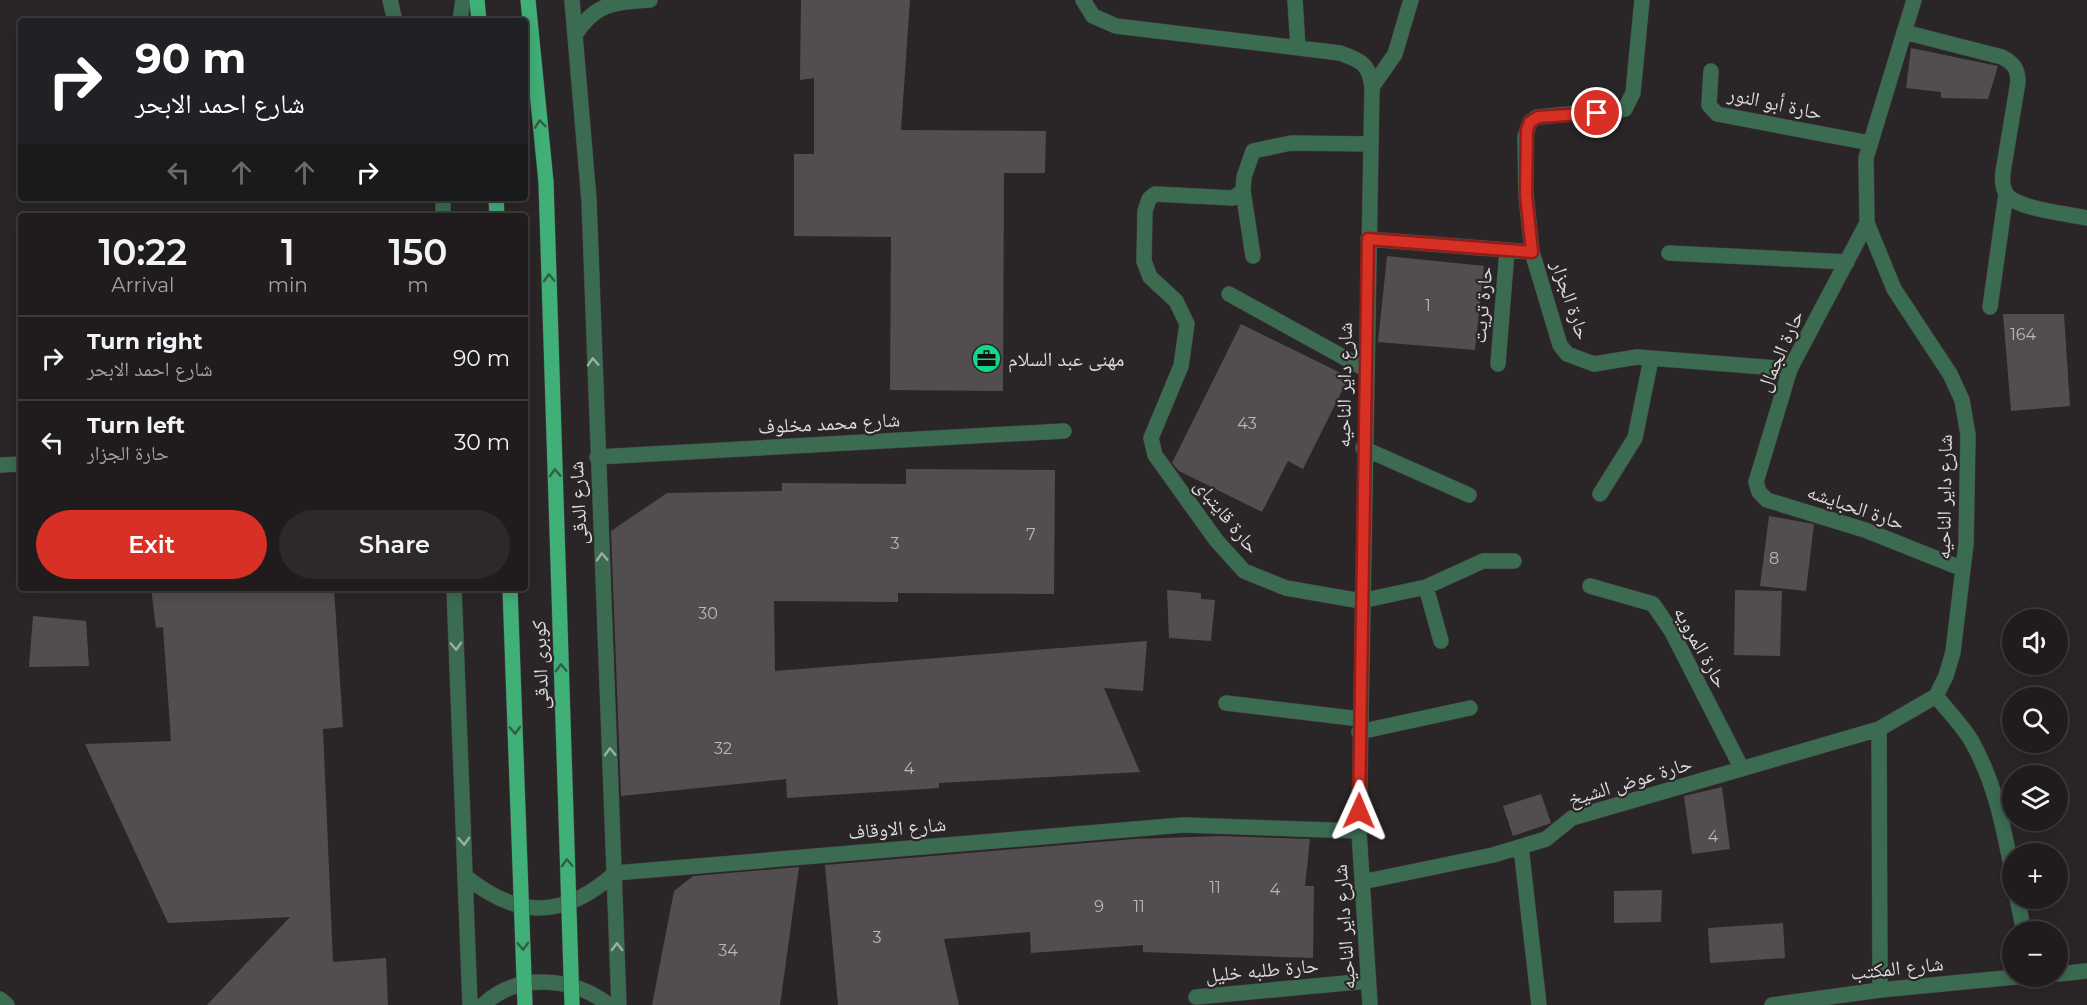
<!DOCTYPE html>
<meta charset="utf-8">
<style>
:root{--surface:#201c1e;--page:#2d292b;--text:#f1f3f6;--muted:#a2a1a4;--line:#3d3a3c;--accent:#d93025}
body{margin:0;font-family:Montserrat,"Noto Naskh Arabic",sans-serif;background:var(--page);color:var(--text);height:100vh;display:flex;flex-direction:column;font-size:22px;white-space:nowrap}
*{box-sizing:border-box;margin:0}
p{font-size:20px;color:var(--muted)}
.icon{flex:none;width:33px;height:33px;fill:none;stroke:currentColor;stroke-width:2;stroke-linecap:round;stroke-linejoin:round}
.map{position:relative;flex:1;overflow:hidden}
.drawer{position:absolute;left:18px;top:213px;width:510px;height:378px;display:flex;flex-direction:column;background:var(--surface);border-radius:6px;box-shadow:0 3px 15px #0003,0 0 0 2px var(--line)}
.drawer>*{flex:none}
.hud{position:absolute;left:18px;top:18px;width:510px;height:183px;border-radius:6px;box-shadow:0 3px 15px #0003,0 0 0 2px var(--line);background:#202124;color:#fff;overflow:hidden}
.controls{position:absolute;left:2002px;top:609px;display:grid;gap:12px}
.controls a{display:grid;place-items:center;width:66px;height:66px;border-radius:50%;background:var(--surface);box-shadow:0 3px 15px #0003,0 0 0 2px var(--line);font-size:30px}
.pin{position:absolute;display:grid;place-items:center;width:51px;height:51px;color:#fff;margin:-26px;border:3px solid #fff;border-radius:50%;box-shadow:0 2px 6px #0007}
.me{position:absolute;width:66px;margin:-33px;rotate:1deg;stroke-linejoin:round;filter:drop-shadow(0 0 4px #0008)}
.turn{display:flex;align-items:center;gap:21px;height:126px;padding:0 18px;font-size:27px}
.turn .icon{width:78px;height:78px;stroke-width:2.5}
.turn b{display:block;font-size:42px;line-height:51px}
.lanes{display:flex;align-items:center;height:57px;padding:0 18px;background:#0003;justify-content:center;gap:30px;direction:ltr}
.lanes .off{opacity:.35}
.eta{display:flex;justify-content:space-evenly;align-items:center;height:102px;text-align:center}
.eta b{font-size:36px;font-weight:600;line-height:42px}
.button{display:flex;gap:12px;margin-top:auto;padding:12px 18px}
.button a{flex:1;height:69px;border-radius:36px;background:var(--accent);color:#fff;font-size:24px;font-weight:600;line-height:69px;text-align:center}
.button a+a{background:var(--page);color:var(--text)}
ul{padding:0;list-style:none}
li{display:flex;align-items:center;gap:18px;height:84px;padding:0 18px;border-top:2px solid var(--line)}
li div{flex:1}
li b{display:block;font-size:22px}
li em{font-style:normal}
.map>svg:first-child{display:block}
.building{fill:#524d4f}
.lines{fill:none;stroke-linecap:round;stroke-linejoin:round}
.minor-casing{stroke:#474345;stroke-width:16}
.major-casing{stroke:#474345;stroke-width:16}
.minor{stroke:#3b6c51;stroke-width:15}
.major{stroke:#41b078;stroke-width:15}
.major-bridge-casing{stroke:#474345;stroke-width:16;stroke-linecap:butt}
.major-bridge{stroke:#41b078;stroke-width:15}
.oneway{stroke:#335d48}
.oneway2{stroke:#9caea4}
.route-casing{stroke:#8d1f18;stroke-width:15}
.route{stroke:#d93025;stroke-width:10}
.labels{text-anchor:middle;stroke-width:4.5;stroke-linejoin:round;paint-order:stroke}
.number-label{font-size:16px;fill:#bab7b8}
.street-label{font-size:20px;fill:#dddadb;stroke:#2a2628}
.poi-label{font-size:20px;fill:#dddadb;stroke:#2a2628;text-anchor:start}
</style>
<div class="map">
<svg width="2087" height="1005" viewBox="0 0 2087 1005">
<rect width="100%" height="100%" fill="#2a2628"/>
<path class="building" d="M801 0H910L901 130 1046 131 1045 173H1004L1003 391 890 390 891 237 794 236V154H814V78L800 80Z
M1911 48 1998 66 1988 99 1941 98V92L1906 88Z
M1387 256 1484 266 1475 350 1378 342Z
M2003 314H2064L2070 406 2011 411Z
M1241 324 1349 377 1303 469 1288 461 1262 512 1179 471 1172 463Z
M906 469 1055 470 1054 594 898 593V602L774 601 775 671 1147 641 1143 691 1104 688 1140 772 939 783V788L787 798 786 779 621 796 611 531 667 493 782 491V483L906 484Z
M1769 516 1814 524 1806 591 1760 586Z
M151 588H334L343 727 323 729 333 962 386 958 388 1005H207L290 917 168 923 85 744 171 741 163 627 156 628Z
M1167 590 1201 593V599L1215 600 1211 641 1169 638Z
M1735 590 1782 591 1780 656 1734 655Z
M33 616 86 621 89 666 29 667Z
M1722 787 1730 849 1692 854 1684 796Z
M1541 794 1551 823 1513 836 1503 806Z
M1221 836 1310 839 1305 886H1314L1313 958 1143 952V945L1031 953 1030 932 944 939 959 1005H838L825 865 1134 839Z
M799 867 780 1005H652L674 891 693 876Z
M1662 890 1661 922 1614 923V891Z
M1783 923 1785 958 1710 963 1708 928Z"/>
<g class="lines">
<defs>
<path id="minor" d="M390 0 395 21
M572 0 589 200 619 1005
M1083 0 1093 16 1116 26 1340 53C1361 61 1369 63 1372 87L1359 831 1370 1005
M1295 0 1298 48
M1642 0 1633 93 1625 109 1537 117 1530 122 1525 137 1526 195 1532 252 1560 345 1567 354 1594 364 1637 357 1790 369
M460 21 463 0
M1904 32 2002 57C2013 63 2018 68 2018 82L2003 172C2002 180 2002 188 2007 195 2018 209 2068 214 2087 218
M575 35C596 2 614 3 650 0
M1711 71 1709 105 1717 114 1870 143
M1372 87 1395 54 1411 0
M1371 144 1291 143 1253 151 1244 177 1243 191 1233 198 1155 194 1149 199 1145 211 1144 261 1150 277 1176 301 1187 324 1181 366 1151 438 1155 455 1216 540 1244 571 1286 588 1361 601 1426 587 1483 561H1514
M1243 191 1253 256
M443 198V216
M1867 223 1790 369 1756 482 1759 492 1767 500 1865 530 1963 569
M1368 239 1532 252
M1669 253 1847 262
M1229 294 1365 369
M1990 307 2006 194
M1498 364 1507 250
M1363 448 1469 495
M597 457 1064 431
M0 465 21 464
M1600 494 1635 438 1651 359
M1590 586 1653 604 1672 632 1742 769
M1426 587 1441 641
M454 588 470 1005
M1936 696C1947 710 1961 724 1971 740 1995 782 2004 829 2013 876
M1226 703 1360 719
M1359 732 1470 708
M1521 847 1539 1005
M465 876C518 919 564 919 615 873L1183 825 1359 831
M1362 882 1493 855 1546 839 1572 818 1879 729
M2017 898 2024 932
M2058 974 2087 971
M1880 990 1879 729 1936 696 1946 676 1953 652 1966 544 1968 435 1962 400 1950 374 1894 289 1867 223 1866 158 1914 0
M1196 997 1368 981
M0 999 7 1005
M483 1005C518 972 573 977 609 1005
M1772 1005 1880 990 2026 976"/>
<path id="major" d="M477 0 479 21
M528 0 546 182
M496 198 497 216"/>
</defs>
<use href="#minor" class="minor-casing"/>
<use href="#major" class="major-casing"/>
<use href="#minor" class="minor"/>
<use href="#major" class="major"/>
<defs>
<path id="major-bridge" d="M546 182 572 1005
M510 588 525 1005"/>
</defs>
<use href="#major-bridge" class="major-bridge-casing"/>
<use href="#major-bridge" class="major-bridge"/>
</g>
<defs><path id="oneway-chevron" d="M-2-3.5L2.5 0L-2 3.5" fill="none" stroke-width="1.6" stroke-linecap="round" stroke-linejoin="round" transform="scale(1.5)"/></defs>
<g class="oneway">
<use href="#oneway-chevron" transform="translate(540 124) rotate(-96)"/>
<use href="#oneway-chevron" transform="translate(549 278) rotate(-92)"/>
<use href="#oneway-chevron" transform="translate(555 473) rotate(-92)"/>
<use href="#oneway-chevron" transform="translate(561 668) rotate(-92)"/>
<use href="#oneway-chevron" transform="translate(515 730) rotate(88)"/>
<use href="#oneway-chevron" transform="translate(567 863) rotate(-92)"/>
<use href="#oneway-chevron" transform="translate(523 946) rotate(88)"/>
</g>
<g class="oneway2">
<use href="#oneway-chevron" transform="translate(593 362) rotate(-92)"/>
<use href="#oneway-chevron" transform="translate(602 557) rotate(-93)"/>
<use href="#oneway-chevron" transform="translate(456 646) rotate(88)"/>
<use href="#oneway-chevron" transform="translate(610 752) rotate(-92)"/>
<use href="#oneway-chevron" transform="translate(464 841) rotate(88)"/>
<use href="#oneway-chevron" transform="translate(617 947) rotate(-91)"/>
</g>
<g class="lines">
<defs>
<path id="route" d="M1359 811 1368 239 1532 252 1526 195 1527 130 1530 122 1538 117 1597 113"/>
</defs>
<use href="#route" class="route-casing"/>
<use href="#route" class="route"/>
</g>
<defs>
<symbol id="office-disc" viewBox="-11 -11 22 22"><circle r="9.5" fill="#12d98a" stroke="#2a2628"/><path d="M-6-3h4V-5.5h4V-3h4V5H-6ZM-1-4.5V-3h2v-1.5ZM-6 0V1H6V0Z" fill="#111"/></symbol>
</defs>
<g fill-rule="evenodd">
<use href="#office-disc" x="970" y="342" width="33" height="33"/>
</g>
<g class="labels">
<g class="number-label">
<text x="1428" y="311">1</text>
<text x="2023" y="340">164</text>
<text x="1247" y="429">43</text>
<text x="1031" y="540">7</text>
<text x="895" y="549">3</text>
<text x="1774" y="564">8</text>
<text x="708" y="619">30</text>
<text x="723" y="754">32</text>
<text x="909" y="774">4</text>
<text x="1713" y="842">4</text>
<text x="1215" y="893">11</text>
<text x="1275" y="895">4</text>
<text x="1099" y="912">9</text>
<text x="1139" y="912">11</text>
<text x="877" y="943">3</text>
<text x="728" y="956">34</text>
</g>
<g class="street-label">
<text transform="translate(1775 103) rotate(12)" y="7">حارة أبو النور</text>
<text transform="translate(1571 300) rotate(71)" y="7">حارة الجزار</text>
<text transform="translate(1482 305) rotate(-85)" y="7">حارة تريت</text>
<text transform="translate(1780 351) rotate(-66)" y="7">حارة الجمال</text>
<text transform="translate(1344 385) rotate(-89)" y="7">شارع داير الناحيه</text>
<text transform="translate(829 423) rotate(-3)" y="7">شارع محمد مخلوف</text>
<text transform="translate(1944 497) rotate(-89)" y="7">شارع داير الناحيه</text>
<text transform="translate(578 503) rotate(-93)" y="7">شارع الدقى</text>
<text transform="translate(1856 507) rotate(19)" y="7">حارة الحبايشه</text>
<text transform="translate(1227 516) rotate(51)" y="7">حارة قايتباى</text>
<text transform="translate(1701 647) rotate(61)" y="7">حارة المرويه</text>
<text transform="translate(540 665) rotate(-92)" y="7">كوبرى الدقى</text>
<text transform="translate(1630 781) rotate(-17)" y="7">حارة عوض الشيخ</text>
<text transform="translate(897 828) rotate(-5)" y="7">شارع الاوقاف</text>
<text transform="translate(1344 927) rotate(-94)" y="7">شارع داير الناحيه</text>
<text transform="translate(1897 968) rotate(-6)" y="7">شارع المكتب</text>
<text transform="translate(1262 970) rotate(-5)" y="7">حارة طلبه خليل</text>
</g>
<g class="poi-label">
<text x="1008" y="366">مهنى عبد السلام</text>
</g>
</g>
</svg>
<div class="controls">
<a><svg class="icon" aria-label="sound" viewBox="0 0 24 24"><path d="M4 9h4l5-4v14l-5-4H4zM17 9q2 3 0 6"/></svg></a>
<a><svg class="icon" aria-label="search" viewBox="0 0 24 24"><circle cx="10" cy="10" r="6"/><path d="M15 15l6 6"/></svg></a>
<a><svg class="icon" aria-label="layers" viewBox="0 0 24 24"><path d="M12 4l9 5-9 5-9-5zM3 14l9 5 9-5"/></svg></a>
<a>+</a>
<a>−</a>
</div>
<div class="pin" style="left:1597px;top:113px;background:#d93025"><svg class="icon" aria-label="arrive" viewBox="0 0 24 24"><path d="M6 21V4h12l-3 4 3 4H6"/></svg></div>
<svg class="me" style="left:1359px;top:811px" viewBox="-20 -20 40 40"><path d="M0-17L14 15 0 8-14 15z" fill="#d93025" stroke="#fff" stroke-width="4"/></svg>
<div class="hud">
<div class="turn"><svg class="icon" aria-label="right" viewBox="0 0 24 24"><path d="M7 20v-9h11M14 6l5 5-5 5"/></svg><div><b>90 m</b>شارع احمد الابحر</div></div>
<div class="lanes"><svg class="icon off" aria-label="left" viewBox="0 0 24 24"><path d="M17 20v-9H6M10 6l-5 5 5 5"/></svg><svg class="icon off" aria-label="ahead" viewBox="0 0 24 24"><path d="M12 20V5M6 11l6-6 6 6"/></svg><svg class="icon off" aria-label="ahead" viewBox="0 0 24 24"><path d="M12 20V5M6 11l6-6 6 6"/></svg><svg class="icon" aria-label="right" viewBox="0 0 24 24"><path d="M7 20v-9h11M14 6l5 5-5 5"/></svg></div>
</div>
<section class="drawer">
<div class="eta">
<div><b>10:22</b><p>Arrival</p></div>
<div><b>1</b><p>min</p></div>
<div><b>150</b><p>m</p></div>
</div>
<ul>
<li><svg class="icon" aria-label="right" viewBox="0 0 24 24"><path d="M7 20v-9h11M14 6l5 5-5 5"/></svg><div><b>Turn right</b><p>شارع احمد الابحر</p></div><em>90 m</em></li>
<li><svg class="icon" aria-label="left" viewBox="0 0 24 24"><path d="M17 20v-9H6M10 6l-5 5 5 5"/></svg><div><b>Turn left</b><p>حارة الجزار</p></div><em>30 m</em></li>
</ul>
<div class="button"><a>Exit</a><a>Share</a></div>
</section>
</div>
